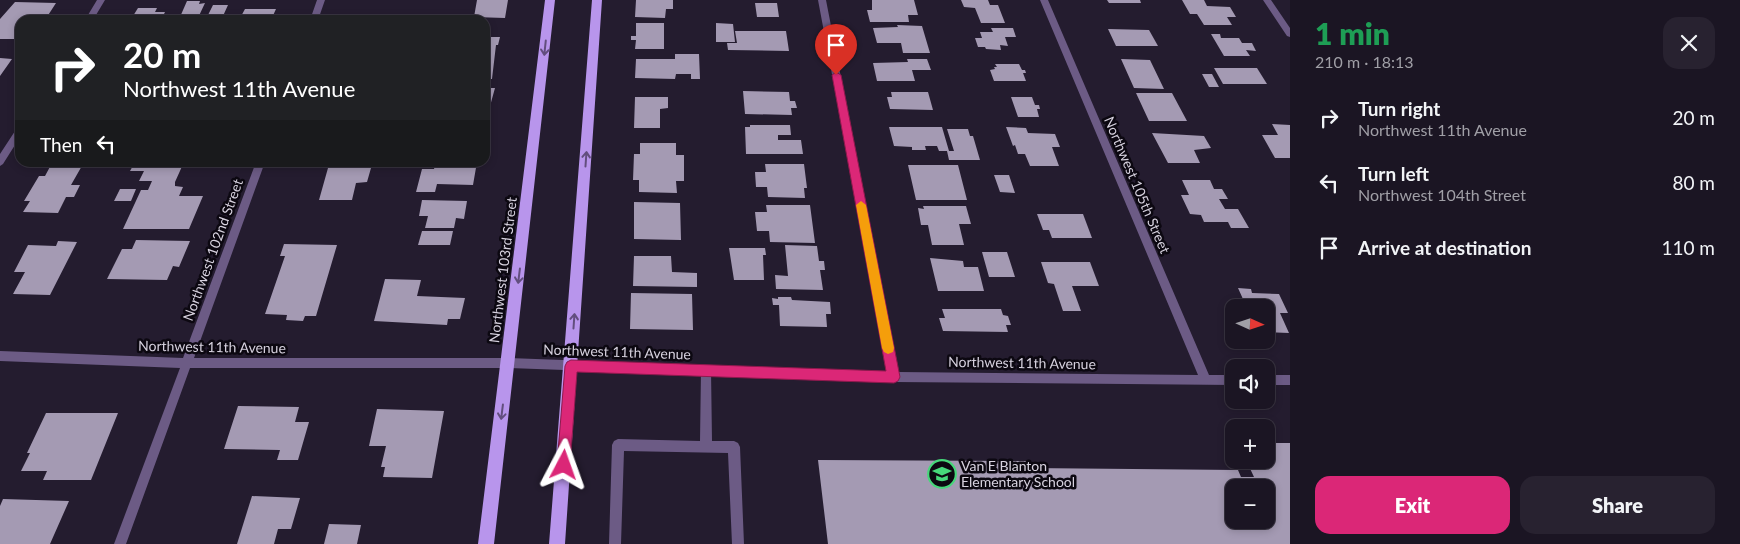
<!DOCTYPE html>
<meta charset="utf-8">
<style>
:root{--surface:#1b1523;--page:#282230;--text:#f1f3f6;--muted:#a09fa6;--line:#393441;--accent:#db2777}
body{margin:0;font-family:Lato,sans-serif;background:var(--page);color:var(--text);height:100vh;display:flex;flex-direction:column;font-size:19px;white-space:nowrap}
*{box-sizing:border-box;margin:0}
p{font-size:16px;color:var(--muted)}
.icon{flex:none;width:28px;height:28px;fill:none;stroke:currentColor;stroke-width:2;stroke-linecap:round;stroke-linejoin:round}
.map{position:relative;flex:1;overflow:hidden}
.details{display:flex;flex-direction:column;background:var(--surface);width:450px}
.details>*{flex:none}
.banner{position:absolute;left:15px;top:15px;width:475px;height:152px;border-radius:15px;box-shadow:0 2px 8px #0003,0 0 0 1px var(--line);background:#202124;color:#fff;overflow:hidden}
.needle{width:32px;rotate:93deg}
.buttons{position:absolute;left:1225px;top:299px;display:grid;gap:10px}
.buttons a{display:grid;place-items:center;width:50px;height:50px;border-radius:10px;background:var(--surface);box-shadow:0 2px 8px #0003,0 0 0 1px var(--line);font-size:25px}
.pin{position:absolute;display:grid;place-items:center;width:42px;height:42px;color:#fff;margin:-51px -21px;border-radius:50% 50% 50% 0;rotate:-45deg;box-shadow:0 0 5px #0007}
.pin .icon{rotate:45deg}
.me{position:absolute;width:55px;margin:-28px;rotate:4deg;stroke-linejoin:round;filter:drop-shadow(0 0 4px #0008)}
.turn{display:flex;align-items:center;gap:18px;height:105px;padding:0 25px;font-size:22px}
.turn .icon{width:65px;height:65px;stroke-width:2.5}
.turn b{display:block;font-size:35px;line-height:42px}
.then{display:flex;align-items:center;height:48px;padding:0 25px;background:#0003;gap:10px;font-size:19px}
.round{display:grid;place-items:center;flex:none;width:52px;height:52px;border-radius:15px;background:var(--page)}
.head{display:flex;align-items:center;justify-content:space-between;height:85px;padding:0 25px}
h1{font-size:30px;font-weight:800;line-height:38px;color:#1e9e55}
.button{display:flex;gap:10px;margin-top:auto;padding:10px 25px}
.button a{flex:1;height:58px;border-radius:15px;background:var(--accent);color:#fff;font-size:20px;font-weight:800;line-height:58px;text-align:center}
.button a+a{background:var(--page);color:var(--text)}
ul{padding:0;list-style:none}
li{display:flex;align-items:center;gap:15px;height:65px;padding:0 25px}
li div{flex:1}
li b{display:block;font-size:19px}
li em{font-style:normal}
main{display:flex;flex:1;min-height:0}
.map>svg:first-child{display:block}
.building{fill:#a49ab3;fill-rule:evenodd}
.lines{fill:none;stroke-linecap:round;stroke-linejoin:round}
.service{fill:#6c5b85;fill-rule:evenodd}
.minor{fill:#6c5b85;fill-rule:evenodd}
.primary{fill:#b895ec;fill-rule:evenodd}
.oneway{stroke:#624e7e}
.route{fill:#db2777;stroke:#8e194d}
.slow{fill:#f59e0b}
.labels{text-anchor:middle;stroke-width:5;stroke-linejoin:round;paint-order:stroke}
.street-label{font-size:14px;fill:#d7d2df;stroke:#0c0811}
.poi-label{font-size:14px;fill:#d7d2df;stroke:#0c0811;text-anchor:start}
</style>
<main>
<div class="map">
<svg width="1290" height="544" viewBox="0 0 1290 544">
<rect width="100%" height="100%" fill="#241c2f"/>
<path class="building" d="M477 0H508L505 18 474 17Z
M636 0H673V9H666L665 18 635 17Z
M872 0H914L918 15H908L909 22H870L867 10H872Z
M961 0H988L990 5H998L1005 23H981L975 8 964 7Z
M1107 0H1140L1141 3H1109Z
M1182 0H1204L1207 6 1230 7 1236 17H1227L1232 25H1204L1197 14H1190Z
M187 1H200L199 4 205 3 197 20H174L175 17H180Z
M15 2 56 3 45 20H20V39H0V19Z
M755 3H777L779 17H757Z
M213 5H228L223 16 208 15Z
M138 8H157L155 12H165L163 16H166L164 20H123L126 16H133Z
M245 9H276L271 20H239Z
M377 16H405L403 20H375Z
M636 23H664V49H635L636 40H631V36H636Z
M716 23 733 24 735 42H716Z
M897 25 922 26 930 53H903L901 43H877L873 28 898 27Z
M991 28H1013L1016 37H1005L1008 46 1000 45 1001 50 986 49 985 47H978L975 38H982L980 32H993Z
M1108 29 1149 30 1158 46H1116Z
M735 31H786L789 51 728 50 727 43H737Z
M1211 34H1220L1221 38H1239L1242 43H1252L1256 51 1246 50 1250 56H1224Z
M485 37H500L498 45H496L492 79H485Z
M675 54H699L700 79H691V74H676L675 79 635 78 636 59H675Z
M0 58 12 59 0 76Z
M907 59H927L931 70H912L915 81H877L873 63 908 62Z
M1121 59 1150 60 1164 89 1134 88Z
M995 64H1019L1022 70H1025L1026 73H1023L1026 81H994L990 70 995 69 994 67H997Z
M1214 68H1257L1267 84H1223Z
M1202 74H1212L1219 87H1209Z
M485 88H495L487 117H485Z
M743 91 789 92 790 101H795L797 108H791L792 115 745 114Z
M891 92H928L933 110 890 109 887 97H892Z
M1136 93H1172L1187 121H1149Z
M635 97H668V108L660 109V128H634Z
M1011 97H1032L1035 105H1039L1040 109H1037L1039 117H1018Z
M1272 124 1290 125V158H1275L1262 135H1278Z
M750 125H790L791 135H778V140H801L803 154H746L745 127H750Z
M889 127H942L949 151H954L947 129H968L970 136H973L980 160H949L947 151H939L937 146H925L926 150H912V147L894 146Z
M1006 127 1026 128 1028 133 1055 134 1060 147H1052L1059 166H1030L1025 154H1018L1015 145 1013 146Z
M1152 133 1204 136 1211 148 1194 150 1200 163H1168Z
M640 143H676V155H684V181H676L677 193 639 192V180H633L634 154H640Z
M135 162H184L175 182V186L183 187 179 196H203L189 229H123L141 190H148L152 181H139L144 171H130Z
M436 162H477L473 185 437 184 435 192H416L422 169H434Z
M52 163 83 164 71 185H80L74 197H66L58 213 23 212 30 201H24L39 176H45Z
M765 164H804L807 188H804L805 198 768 197 767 187H756L755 172H766Z
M908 165H958L967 200H916Z
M328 168H371L367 182 356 183 352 200H319Z
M994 175H1009L1015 193 1000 192Z
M1182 180H1210L1214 189H1222L1228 199H1219L1225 209H1238L1249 228H1231L1228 222H1204L1201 215 1190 214 1181 195H1189Z
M120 189H136L131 201H114Z
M422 200 467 201 464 219 456 218 454 228H425L428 216H419Z
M634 202 680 203 681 240 634 239Z
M766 205H810L815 243 770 242 769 231H757L755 212H767Z
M923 206H966L971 224H959L964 245H932L928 225H921L918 208 924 209Z
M1037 214H1083L1092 238H1052L1049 230H1043Z
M422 231H453L450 245H418Z
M136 240 190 241 179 267 173 266 167 280 107 279 122 249H132Z
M58 241 77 242 50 295 13 294 25 272H14L28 245 56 246Z
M284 244 337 245 316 316H305L303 321 286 320 287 315 265 314 285 256H280Z
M785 245 817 246 819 261H824L825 270H820L823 290 776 289 775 275 788 276Z
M729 248H765L766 255H763L764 280H734Z
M982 252H1007L1015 277H989Z
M634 256H671L672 272 697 273V287L633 286Z
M930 258 963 261 964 267H978L984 291H938Z
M1041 262H1090L1099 286H1072L1081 311H1063L1054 284 1048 283Z
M385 279 421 280 417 296 465 298 460 319H448L447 325 374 321Z
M1238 288 1251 289 1252 293 1279 294 1288 313H1280L1289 333 1266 332V308H1247Z
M631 293 692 294 693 330 630 329Z
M778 297H791L792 300 830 302 831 314H826L827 327 780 326 779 305H773L772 298 778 299Z
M942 309H1001L1003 315 1008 316 1011 325H1006L1008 332 943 331 939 318H945Z
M238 406 299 407 295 422H309L298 460H277L280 450 224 449Z
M377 409 444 411 432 478 383 477 385 467H381L386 446H369Z
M46 413H118L91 480H43L47 471H21L30 453H27Z
M1266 443H1290V544H828L818 460 1026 461 1028 468 1238 470 1241 477H1254L1246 460H1266ZM1234 488H1266V520H1234Z
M252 496 300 498 291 529H278L274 544H237Z
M3 499 69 501 50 544H0V506Z
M329 524 361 525 357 544H324Z"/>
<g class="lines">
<path class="service" d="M706 365 710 366 711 370 712 441H734L738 443 740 447 744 544H732L728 453 624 451 621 544H609L612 445 614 441 618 439 700 441 701 370 702 366Z"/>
<path class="minor" d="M97 0H105L93 20H85Z
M317 0H325L318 20H310Z
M818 0H826L898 372 1198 375 1040 0H1048L1209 375H1234V385L894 382 509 368H190L126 544H114L180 368 0 361V351L183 358 256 162H265L194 358H509L888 372Z
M1263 0H1271L1290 28V37L1287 36Z
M20 127V137L3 164 0 166V154L17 128Z
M1266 375H1290V385H1266Z"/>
<path class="primary" d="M545 0H555L494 544H478Z
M592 0H602L565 544H549Z"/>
</g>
<defs><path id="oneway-shaft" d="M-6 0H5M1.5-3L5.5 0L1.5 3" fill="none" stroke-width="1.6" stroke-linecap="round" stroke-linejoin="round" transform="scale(1.25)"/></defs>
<g class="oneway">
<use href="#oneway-shaft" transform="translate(545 48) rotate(96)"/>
<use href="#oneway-shaft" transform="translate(586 159) rotate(-86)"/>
<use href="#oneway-shaft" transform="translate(519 276) rotate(97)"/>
<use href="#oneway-shaft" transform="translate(574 321) rotate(-86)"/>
<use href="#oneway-shaft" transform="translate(502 412) rotate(97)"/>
</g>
<path class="route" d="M836 72 841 75 900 377 898 381 894 383 577 372 570 465 568 469 564 471 559 469 557 465 565 366 567 362 571 360 886 371 832 75Z"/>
<path class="slow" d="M861 201 866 205 894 348 893 352 888 354 884 352 882 348 856 205Z"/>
<defs>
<symbol id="school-ring" viewBox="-11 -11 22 22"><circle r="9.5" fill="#0c0811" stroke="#46d77a" stroke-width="1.5"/><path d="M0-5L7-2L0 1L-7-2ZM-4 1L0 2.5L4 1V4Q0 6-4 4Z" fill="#46d77a"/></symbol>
</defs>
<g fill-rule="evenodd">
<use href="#school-ring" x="926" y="458" width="32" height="32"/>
</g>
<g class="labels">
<g class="street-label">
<text transform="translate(1137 185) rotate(67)" y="5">Northwest 105th Street</text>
<text transform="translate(213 250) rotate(-70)" y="5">Northwest 102nd Street</text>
<text transform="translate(503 270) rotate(-83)" y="5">Northwest 103rd Street</text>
<text transform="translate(212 347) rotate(1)" y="5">Northwest 11th Avenue</text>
<text transform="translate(617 352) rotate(2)" y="5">Northwest 11th Avenue</text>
<text transform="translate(1022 363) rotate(1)" y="5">Northwest 11th Avenue</text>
</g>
<g class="poi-label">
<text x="961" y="471">Van E Blanton<tspan x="961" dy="16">Elementary School</tspan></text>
</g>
</g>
</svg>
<div class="buttons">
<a><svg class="needle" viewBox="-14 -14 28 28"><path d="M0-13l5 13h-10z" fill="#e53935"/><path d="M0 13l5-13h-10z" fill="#a09fa6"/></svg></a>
<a><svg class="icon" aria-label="sound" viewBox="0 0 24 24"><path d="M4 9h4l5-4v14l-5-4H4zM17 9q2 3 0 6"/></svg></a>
<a>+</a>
<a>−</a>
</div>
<div class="pin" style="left:836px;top:75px;background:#d93025"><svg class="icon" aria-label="arrive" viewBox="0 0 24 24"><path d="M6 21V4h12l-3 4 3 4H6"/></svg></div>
<svg class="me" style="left:564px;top:465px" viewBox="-20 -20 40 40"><path d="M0-17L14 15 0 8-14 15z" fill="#db2777" stroke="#fff" stroke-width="4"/></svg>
<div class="banner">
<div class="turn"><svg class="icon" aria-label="right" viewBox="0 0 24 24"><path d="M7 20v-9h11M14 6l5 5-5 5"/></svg><div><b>20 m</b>Northwest 11th Avenue</div></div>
<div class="then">Then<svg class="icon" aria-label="left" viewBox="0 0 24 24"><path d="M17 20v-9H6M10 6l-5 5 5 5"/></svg></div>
</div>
</div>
<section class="details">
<div class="head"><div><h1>1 min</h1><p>210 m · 18:13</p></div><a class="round"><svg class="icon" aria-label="close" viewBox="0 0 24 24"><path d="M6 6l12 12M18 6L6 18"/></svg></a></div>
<ul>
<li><svg class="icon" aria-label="right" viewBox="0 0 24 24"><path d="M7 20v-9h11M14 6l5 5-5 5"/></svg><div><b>Turn right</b><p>Northwest 11th Avenue</p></div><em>20 m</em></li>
<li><svg class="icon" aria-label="left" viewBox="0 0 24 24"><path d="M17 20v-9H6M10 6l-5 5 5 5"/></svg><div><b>Turn left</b><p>Northwest 104th Street</p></div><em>80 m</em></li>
<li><svg class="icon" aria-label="arrive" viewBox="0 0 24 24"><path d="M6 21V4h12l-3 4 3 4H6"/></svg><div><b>Arrive at destination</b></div><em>110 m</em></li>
</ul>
<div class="button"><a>Exit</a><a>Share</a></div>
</section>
</main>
